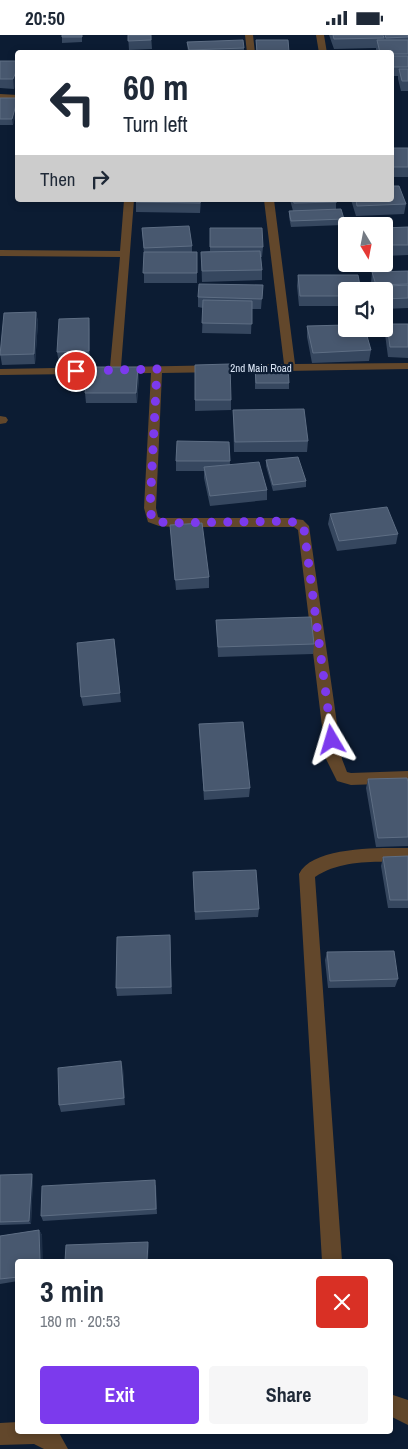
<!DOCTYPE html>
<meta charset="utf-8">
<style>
:root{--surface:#fff;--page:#f6f6f7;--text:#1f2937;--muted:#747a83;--accent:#7c3aed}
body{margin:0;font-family:"Archivo Narrow",sans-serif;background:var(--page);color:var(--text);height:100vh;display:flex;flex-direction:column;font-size:19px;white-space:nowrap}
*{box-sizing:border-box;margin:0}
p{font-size:16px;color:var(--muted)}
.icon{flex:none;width:28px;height:28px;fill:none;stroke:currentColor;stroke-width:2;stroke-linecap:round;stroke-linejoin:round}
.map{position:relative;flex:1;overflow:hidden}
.side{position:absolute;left:15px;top:1224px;width:378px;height:175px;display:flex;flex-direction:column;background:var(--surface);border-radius:5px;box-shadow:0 2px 8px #0003}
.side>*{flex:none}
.banner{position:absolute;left:15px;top:15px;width:379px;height:152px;border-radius:5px;box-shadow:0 2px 8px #0003;background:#fff;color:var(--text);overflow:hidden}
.needle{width:32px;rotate:170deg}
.buttons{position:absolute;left:338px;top:182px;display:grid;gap:10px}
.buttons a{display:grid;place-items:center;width:55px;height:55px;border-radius:5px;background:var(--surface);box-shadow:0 2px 8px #0003;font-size:25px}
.pin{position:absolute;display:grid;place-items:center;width:42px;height:42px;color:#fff;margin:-21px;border:2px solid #fff;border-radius:50%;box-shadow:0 1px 5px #0007}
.me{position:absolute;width:55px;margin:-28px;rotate:353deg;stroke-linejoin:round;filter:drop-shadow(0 0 4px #0008)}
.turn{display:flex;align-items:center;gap:18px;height:105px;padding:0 25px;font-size:22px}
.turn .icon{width:65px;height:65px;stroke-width:2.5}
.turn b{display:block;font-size:35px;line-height:42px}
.then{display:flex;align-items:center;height:48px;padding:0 25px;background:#0003;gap:10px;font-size:19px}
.round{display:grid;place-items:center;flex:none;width:52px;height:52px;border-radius:5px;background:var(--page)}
.overview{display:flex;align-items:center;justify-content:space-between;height:85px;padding:0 25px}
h1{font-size:30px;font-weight:800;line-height:38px}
.primary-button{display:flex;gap:10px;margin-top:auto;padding:10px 25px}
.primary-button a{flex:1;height:58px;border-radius:5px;background:var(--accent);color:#fff;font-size:20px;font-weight:800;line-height:58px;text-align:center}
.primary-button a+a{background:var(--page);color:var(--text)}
.status{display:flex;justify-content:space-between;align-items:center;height:35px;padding:0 25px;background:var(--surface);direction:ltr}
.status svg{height:14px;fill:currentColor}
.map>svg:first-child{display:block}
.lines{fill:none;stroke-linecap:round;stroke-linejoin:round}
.minor{fill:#62472b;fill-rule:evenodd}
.wall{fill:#36475f}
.shaded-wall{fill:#1e2f47}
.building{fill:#48586f;stroke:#5e6e84}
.route{stroke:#7c3aed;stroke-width:9;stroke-dasharray:0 16.2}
.labels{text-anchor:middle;stroke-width:4.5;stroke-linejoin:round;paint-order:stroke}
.far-street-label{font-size:11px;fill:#d9e4f4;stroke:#0c1c33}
</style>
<div class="status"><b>20:50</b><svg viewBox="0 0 49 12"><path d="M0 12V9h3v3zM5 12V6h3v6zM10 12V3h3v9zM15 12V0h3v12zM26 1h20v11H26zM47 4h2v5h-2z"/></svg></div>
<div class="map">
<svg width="408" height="1414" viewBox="0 0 408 1414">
<rect width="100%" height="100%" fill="#0c1c33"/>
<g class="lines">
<path class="minor" d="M245 0H253L255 18H247Z
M316 0H324L327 18H319Z
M0 59 18 60V65H0Z
M124 165H134L121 332 284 329 264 165H274L295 329 408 328V334L162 338 156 473 158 482 161 483H288L303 485 309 491 342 724 347 737 351 738 408 736V748L351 750 337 746 326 724 298 495 294 492H173L159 491 148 487 144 473 151 338 0 340V334L110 332 120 222 0 221V215L120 216Z
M0 381 6 382 8 385 6 388 0 389Z
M408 813V827C377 827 342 824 315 842L342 1226H322L299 839C312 811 381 813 408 813Z
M390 1359 408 1365V1390L390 1381Z
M18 1387V1396H58L68 1414H44L34 1409 0 1410V1388Z"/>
</g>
<path class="wall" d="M62 0H82V7L62 8Z
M128 0H151L152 14 129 15Z
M329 0H408V56H401L398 44V41H391V18H376V13L334 14Z
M256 5H288L289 18H256Z
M187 7 244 13V18H188Z
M0 26H18L14 54 0 53Z
M0 63H18L13 90H0Z
M391 113H408V142H391Z
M136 165H201L200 178 136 177Z
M290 165H336V175L344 184 343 190 291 192 289 182V176H293Z
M351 165H391L406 169 404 179 356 181Z
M408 192V220L384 221V193Z
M142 193 192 211V217H197V248H144V220Z
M210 193 263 212 262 222H261L262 235V245L202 247 201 217 210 216Z
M408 236V273L384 274V256H370L371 252 372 251 371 248 372 237Z
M298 240 346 256V271H299L297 251Z
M263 250 261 274H252L251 299 202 298 203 273 198 272V262Z
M36 277 38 287 35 329 2 330 0 318Z
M387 289H408V323L388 322 385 299Z
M307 291 371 315 369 326 312 328 307 302Z
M90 294V327L59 328 57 317Z
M195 330 231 365V375L195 376Z
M255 333 289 348V354H255Z
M139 342 137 368H86L85 358Z
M233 375 308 406 307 417H234Z
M229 407 230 430 267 455V465L210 471 204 443V436H176V426Z
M266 425 306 446V452L273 456 266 431Z
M330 479 398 499 396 509 337 516 328 489Z
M170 490 209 542V553L176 555Z
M216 585 314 609 313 619 218 622Z
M114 604 121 667 83 671 81 662Z
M199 689 250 753 249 762 204 765Z
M368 744 408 747V811L376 812 366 753Z
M408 821V873H388L381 831 383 822Z
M193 837 259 874 258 882 195 885Z
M170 900 172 959 117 961 116 953Z
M327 917 398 944 395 952 328 953 325 925Z
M123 1033 125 1070 61 1077 59 1070Z
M0 1140 33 1142 31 1189 0 1190Z
M156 1150 157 1179 43 1186 41 1181Z
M39 1195 42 1200 18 1226V1246L0 1249V1201Z"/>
<path class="shaded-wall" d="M18 32V44L14 54 13 44Z
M18 65V73L13 90 12 84Z
M36 277 38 287 35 329 34 319Z
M89 283 90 294V327L89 316Z
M138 332 139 342 137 368 136 358Z
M121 1026 123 1033 125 1070 124 1063Z
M32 1139 33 1142 31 1189 29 1186Z
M39 1195 42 1200 43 1226H40Z
M148 1207 149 1211 148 1226H147Z"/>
<path class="building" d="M62 0H82V2H62Z
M128 0H151V5L128 6Z
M333 0H383L384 3 334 4Z
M385 0H408V2L386 3Z
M243 5 244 13 189 15 187 7Z
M256 5H288L289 17H257Z
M377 5H408V19H391V18H380Z
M391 21H408V32H391Z
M0 26H18V32L13 44H0Z
M399 34H408V46H402Z
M0 63H18L12 84H0Z
M391 113H408V132H391Z
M391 151H399L406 169 357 171 356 165H391Z
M136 165H201L200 168 136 167Z
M293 165H336L337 167 294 168Z
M341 174 344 184 291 186 289 176Z
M189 191 192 211 144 213 142 193Z
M408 192V210H384V193Z
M210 193H262L263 212H210Z
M260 216 262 235 202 236 201 217Z
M144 217H197V238H143Z
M408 236V249L376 250 372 237Z
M298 240H358L361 256H346V261H300Z
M199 249 263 250 262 264 198 262Z
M408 250V263L384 264V256H372L371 252Z
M203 265 252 266V289L202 288Z
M36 277 34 319 0 320 4 278Z
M89 283V316L57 317 59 284Z
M387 289H408V312H390Z
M346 290V294H365L371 315 313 318 307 291Z
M230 329 231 365H195V330Z
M88 332H138L136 358H85Z
M255 333H288L289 348H256Z
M304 374 308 406 235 407 233 375Z
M177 406 229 407 230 426H176Z
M298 422 306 446 273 450 266 425Z
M259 427 267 455 210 461 204 432Z
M387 472 398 499 339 506 330 479Z
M202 488 209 542 175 545 170 490Z
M311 582 314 609 218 612 216 585Z
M114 604 120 658 81 662 77 608Z
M243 687 250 753 204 756 199 689Z
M407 743 408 747V802L378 803 368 744Z
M408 821V865H390L383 822Z
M256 835 259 874 195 877 193 837Z
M170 900 171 952 116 953 117 902Z
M394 916 398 944 330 946 327 917Z
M121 1026 124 1063 59 1070 58 1033Z
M32 1139 29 1186 0 1187V1140Z
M155 1145 156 1174 41 1181 42 1151Z
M39 1195 40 1226H18V1242L0 1244V1201Z
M148 1207 147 1226H65L66 1210Z"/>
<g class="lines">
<path class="route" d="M76 336 157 334 150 473 152 484 159 487 173 488 288 486 298 488 304 494 332 705"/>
</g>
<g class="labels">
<g class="far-street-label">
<text x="261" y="337">2nd Main Road</text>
</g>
</g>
</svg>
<div class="buttons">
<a><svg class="needle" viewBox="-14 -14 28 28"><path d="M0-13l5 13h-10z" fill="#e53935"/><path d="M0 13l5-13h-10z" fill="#747a83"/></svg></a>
<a><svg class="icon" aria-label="sound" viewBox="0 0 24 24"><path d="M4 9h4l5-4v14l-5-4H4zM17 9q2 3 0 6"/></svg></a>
</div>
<div class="pin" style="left:76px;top:336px;background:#d93025"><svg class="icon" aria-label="arrive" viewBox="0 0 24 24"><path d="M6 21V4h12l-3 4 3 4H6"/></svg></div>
<svg class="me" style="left:332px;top:705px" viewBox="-20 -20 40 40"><path d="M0-17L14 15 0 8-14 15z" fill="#7c3aed" stroke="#fff" stroke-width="4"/></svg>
<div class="banner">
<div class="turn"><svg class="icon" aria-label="left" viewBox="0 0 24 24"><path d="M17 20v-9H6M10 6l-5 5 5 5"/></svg><div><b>60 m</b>Turn left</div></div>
<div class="then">Then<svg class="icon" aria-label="right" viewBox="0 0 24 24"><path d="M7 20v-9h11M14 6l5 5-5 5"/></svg></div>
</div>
<section class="side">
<div class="overview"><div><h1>3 min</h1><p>180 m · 20:53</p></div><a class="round" style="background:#d93025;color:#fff"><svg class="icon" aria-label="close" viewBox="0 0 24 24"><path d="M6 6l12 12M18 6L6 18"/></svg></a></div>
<div class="primary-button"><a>Exit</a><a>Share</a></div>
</section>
</div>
